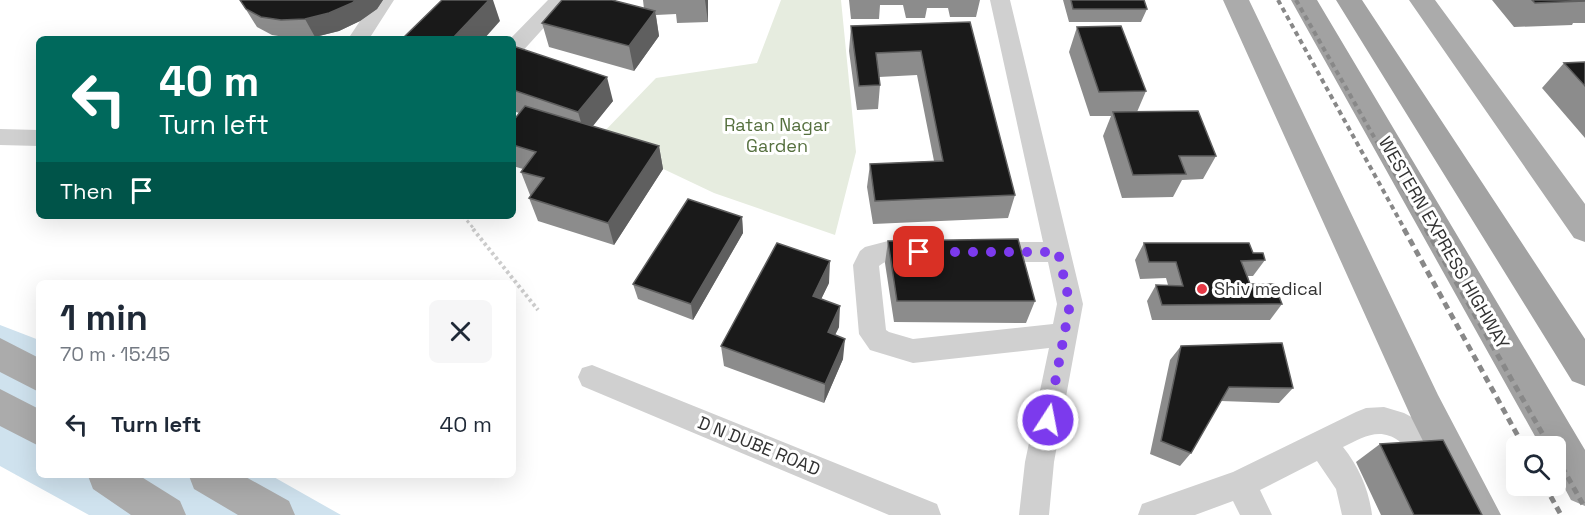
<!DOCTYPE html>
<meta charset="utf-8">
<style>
:root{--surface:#fff;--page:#f6f6f7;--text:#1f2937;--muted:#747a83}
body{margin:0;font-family:"Space Grotesk",sans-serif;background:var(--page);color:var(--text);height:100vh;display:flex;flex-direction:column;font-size:22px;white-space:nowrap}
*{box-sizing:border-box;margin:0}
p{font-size:20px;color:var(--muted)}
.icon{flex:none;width:33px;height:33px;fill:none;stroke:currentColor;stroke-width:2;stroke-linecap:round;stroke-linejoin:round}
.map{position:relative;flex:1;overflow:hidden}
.panel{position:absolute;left:36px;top:280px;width:480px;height:198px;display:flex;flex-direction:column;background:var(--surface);border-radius:9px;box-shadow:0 6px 24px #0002}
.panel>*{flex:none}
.banner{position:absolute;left:36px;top:36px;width:480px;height:183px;border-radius:9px;box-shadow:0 6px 24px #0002;background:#00695c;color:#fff;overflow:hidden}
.fabs{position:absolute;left:1506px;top:436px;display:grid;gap:12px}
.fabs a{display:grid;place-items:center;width:60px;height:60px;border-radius:9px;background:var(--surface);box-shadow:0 6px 24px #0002;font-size:30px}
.pin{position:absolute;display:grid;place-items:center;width:51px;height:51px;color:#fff;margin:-26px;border-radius:12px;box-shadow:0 3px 9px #0006}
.me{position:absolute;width:66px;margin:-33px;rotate:11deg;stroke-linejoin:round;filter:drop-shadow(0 0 4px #0008)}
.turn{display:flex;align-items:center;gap:21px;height:126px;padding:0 24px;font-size:27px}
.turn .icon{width:78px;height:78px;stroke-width:2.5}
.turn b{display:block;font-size:42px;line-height:51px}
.then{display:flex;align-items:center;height:57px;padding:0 24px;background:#0003;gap:12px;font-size:22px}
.round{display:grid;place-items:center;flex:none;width:63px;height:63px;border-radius:9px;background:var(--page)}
.headline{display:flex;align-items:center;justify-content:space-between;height:102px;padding:0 24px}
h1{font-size:36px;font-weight:700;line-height:45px}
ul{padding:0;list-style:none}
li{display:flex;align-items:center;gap:18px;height:84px;padding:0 24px}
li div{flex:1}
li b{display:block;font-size:22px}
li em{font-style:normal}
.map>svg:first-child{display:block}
.green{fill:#e6ecdf}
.water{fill:#cfe2ee}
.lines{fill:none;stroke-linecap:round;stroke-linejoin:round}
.path-far1{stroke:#cdcdcd;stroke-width:3;stroke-dasharray:3 3;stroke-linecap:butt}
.path{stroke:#cdcdcd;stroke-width:4;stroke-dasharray:3 3;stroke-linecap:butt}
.minor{fill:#d0d0d0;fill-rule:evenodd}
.primary{fill:#ababab;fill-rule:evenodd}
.trunk{fill:#a2a2a2;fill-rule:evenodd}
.rail-far1{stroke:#888;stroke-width:4;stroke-dasharray:5 4;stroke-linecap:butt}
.rail{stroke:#888;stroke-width:5;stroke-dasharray:7 5;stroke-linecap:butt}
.wall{fill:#8c8c8c}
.shaded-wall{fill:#5f5f5f}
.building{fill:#1a1a1a;stroke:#5f5f5f;stroke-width:1.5}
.route{stroke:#7c3aed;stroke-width:10;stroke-dasharray:0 18}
.poi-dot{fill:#e63946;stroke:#fff;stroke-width:2}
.labels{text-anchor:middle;stroke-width:6;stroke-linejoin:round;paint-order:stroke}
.park-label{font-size:18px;fill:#56703f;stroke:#fff}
.street-label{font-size:18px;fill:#333;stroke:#fff}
.poi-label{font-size:18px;fill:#333;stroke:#fff;text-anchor:start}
</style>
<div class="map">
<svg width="1585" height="515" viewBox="0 0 1585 515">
<rect width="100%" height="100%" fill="#fff"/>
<path class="green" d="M781 0H841L856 152 835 235 714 193 598 138 656 78 757 63Z"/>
<path class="water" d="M0 325 39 340V476H272L341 515H89L0 466Z"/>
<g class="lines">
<path class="path-far1" d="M463 216 475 230"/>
<path class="path" d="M473 229 538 310"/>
<path class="minor" d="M374 0H394L369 39H348Z
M548 0H569L520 54 513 56V39H510Z
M990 0H1010L1083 304 1054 462 1049 515H1019L1025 462 1049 348 913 363 870 350 859 334 853 265 860 251 865 247 888 241 920 242 929 245 933 252 929 259C914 264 891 255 879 266L886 330 889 332 913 339 1053 324 1057 304 1048 262H986L977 259 973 252 977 245 986 242H1043Z
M0 129 39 130V146L0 145Z
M592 365 937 504 941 515H889L582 386 578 377 582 368Z
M1384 407 1404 413 1419 421 1470 515H1438L1399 441C1379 426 1362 438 1343 447 1359 467 1369 490 1372 515H1342L1336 489 1317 461 1260 490 1272 515H1240L1233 501 1195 515H1138L1142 504 1233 472 1356 412 1366 408Z"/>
<path class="primary" d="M1223 0H1249L1438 395 1501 515H1460L1412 419Z
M1409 0H1435L1585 204V242L1574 238Z
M0 338 39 358V392L0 372Z
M0 389 39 409V446L0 426Z
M88 476H140L180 501 186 515H131L93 489Z
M189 476H244L289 501 295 515H238L194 489Z"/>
<path class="trunk" d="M1291 0H1317L1585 450V506L1571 500 1556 472V447H1541Z
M1336 0H1362L1585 339V386L1572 381Z"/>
<path class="rail-far1" d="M1278 0 1405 230
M1296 0 1427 230"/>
<path class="rail" d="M1404 229 1524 447
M1426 229 1550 447
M1556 456 1585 508
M1545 486 1561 515"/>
</g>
<path class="wall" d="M240 0H383L377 9 360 21 339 31 315 37 291 38 272 35 257 27Z
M562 0H624H613L644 9 643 0H708V22L677 23 676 14 656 15 659 36 634 71 549 47 542 23Z
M849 0H980L976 17H950L948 8H927L925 18H906L903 5H880L879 19H851Z
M1063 0H1144L1147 9 1141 22H1069Z
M1492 0H1585V23H1573L1572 25 1514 27Z
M970 22 1015 195 1008 218 873 224 867 187 870 164 934 161 917 75 879 77 880 85 878 109 857 110 849 51 851 26Z
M1077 27 1146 91 1137 112 1216 156 1203 179 1182 180 1173 197 1122 198 1103 136 1111 116H1090L1069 52Z
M513 50 613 101 592 126 659 146 663 169 614 245 538 221 529 198 531 195H530L521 172 523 169 513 166V121L519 113 513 111Z
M1585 62V138L1542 88 1564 63Z
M742 217 743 233 693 320 638 299 633 284Z
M888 241 1035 301 1026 323 894 322 885 263Z
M1144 243 1253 253 1265 260 1253 276H1248L1250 284 1282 304 1270 320H1152L1147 301 1156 285H1168L1166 278 1140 279 1135 260Z
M829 283 821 299 839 327 835 335 843 359 824 403 724 366 721 346Z
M1181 346 1293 388 1279 403 1221 401 1191 453 1180 466 1150 454 1170 360Z
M1380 444 1482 515H1381L1356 462Z"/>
<path class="shaded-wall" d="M356 0H383L377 9 360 21 339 31 315 37 305 19Z
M489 0H493L500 21 484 39H452Z
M705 0H708V22Z
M655 11 659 36 634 71 629 46Z
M607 77 613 101 585 136 578 112Z
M659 146 663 169 614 245 608 223Z
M742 217 743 233 693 320 691 304Z
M830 261 829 283 812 318 813 296Z
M840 306 839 327 826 353 828 332Z
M845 339 843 359 824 403 825 384Z"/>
<path class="building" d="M240 0H356L352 3 329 13 305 19 281 20 261 17 246 9Z
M442 0H489L452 39H402Z
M562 0H612L655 11 629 46 542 23Z
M1071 0H1144L1147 9H1073Z
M1532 0H1585V1L1535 3Z
M970 22 1015 195 875 201 870 164 943 161 921 51 876 53 880 85 859 86 851 26Z
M1121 26 1146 91 1099 92 1077 27Z
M516 47 607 77 578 112 513 90V50Z
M1585 62V86L1564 63Z
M525 106 659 146 608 223 529 198 544 178 521 172 536 152 513 145V121Z
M1198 111 1216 156H1179L1186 174 1133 175 1113 112Z
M688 199 742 217 691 304 633 284Z
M1018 239 1035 301H897L888 241Z
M777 243 830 261 813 296 840 306 828 332 845 339 825 384 721 346Z
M1144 243H1249L1253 253H1263L1265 260 1241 261 1250 284H1274L1282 304 1162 305 1156 285 1183 286 1176 262H1149Z
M1282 343 1293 388 1229 387 1191 453 1161 441 1181 346Z
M1443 440 1482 515H1414L1380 444Z"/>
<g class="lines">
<path class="route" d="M919 252H1058L1070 304 1048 420"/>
</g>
<circle class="poi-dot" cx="1202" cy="289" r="6"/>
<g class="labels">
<g class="park-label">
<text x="777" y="131">Ratan Nagar<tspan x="777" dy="21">Garden</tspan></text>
</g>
<g class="street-label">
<text transform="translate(1444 243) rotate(60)" y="6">WESTERN EXPRESS HIGHWAY</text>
<text transform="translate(759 446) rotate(22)" y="6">D N DUBE ROAD</text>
</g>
<g class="poi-label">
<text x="1214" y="295">Shiv medical</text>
</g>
</g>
</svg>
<div class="fabs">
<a><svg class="icon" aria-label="search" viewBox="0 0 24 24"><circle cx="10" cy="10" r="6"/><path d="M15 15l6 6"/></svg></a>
</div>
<div class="pin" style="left:919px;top:252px;background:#d93025"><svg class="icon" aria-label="arrive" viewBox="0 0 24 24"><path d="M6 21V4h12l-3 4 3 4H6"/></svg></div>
<svg class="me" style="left:1048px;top:420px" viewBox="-20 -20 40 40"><circle r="17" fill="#7c3aed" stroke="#fff" stroke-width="3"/><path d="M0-11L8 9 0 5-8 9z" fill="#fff"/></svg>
<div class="banner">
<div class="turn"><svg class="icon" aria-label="left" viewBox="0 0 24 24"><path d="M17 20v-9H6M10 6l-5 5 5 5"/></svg><div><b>40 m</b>Turn left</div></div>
<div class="then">Then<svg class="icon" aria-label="arrive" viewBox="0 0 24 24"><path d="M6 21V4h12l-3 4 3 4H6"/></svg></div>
</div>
<section class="panel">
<div class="headline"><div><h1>1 min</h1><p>70 m · 15:45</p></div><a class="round"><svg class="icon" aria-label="close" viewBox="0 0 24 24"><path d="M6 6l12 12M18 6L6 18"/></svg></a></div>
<ul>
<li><svg class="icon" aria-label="left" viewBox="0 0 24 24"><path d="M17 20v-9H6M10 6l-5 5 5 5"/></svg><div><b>Turn left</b></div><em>40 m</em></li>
</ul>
</section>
</div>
